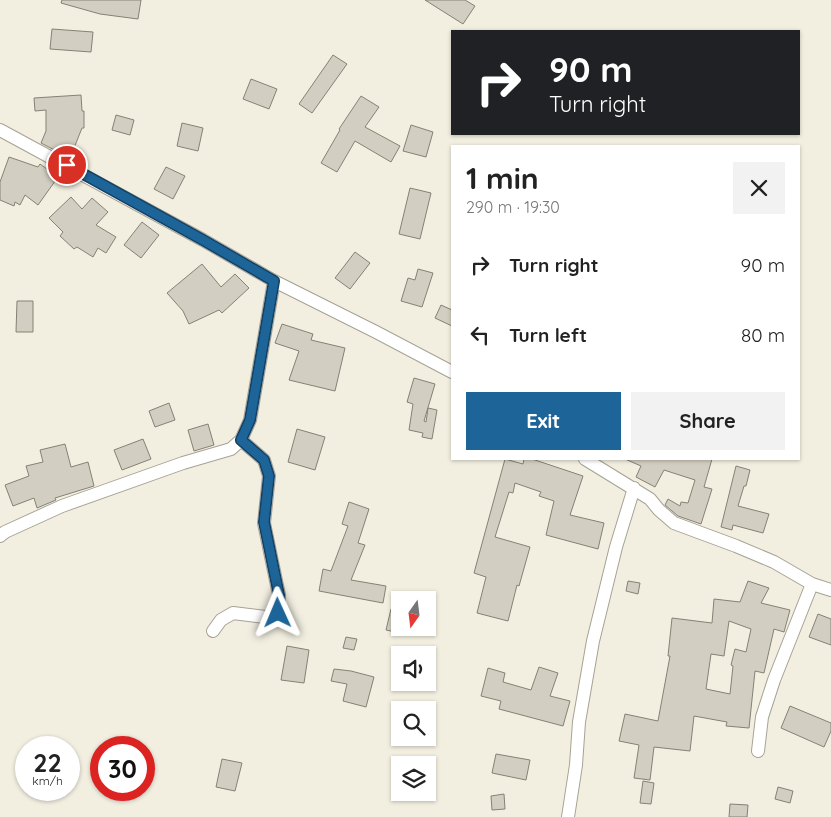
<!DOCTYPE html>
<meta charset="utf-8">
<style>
:root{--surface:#fff;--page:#f2f2f2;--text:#222;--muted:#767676;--accent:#1d6498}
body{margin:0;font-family:Quicksand,sans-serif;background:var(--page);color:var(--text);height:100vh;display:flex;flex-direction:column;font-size:19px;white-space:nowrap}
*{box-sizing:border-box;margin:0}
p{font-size:16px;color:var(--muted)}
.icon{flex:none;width:28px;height:28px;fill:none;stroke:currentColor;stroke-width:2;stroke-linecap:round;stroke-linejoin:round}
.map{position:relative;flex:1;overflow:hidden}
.details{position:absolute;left:451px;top:145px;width:349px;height:315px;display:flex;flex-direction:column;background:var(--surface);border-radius:0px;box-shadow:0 1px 4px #0004}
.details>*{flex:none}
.banner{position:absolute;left:451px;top:30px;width:349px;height:105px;border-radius:0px;box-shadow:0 1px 4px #0004;background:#202124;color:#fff;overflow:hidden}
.needle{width:32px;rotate:194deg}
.fabs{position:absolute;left:391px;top:591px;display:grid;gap:10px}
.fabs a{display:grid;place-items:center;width:45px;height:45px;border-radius:0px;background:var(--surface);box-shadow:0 1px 4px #0004;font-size:25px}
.speed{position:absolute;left:15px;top:736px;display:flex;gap:10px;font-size:25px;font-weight:700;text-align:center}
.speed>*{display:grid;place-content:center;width:65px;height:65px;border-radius:50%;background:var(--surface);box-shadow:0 1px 4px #0004;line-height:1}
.speed small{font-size:12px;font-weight:400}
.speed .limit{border:8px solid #d22;background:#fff;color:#111}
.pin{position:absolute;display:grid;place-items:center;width:42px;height:42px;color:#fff;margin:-21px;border:2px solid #fff;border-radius:50%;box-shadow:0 1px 5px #0007}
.me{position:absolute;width:55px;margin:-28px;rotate:359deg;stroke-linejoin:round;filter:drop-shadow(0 0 4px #0008)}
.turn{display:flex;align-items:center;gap:18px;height:105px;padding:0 15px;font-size:22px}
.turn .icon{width:65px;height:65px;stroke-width:2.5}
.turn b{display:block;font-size:35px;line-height:42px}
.round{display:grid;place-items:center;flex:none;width:52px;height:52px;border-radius:0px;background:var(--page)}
.headline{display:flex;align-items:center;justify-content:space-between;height:85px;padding:0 15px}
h1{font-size:30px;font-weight:800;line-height:38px}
.button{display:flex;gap:10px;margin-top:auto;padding:10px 15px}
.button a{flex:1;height:58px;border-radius:0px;background:var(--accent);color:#fff;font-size:20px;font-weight:800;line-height:58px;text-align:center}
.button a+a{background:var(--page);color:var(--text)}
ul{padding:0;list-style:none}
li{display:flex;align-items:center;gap:15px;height:70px;padding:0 15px}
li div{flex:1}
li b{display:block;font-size:19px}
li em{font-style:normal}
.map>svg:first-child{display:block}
.building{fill:#d2cec1;stroke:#858175;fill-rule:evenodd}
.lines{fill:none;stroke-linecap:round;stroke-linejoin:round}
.street-casing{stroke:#a6a295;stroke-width:14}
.street{stroke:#fff;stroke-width:12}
.route-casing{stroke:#134163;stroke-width:12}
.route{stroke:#1d6498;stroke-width:9}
</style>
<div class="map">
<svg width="831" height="817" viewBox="0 0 831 817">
<rect width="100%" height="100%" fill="#f2efe1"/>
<path class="building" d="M62 0H141L138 19 100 14 61 3Z
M425 0H465L475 6 463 24Z
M52 29 93 32 91 52 50 49Z
M333 55 347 64 312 113 299 104Z
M251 79 277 89 269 109 243 99Z
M81 95 82 111H84V128H82L70 158 41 143 46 131V110L35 111 34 98Z
M361 96 379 107 365 127 400 146 391 162 355 141 337 172 321 163 340 130 339 129Z
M116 115 134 120 130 135 112 130Z
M182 123 203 128 198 151 177 146Z
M411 125 433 132 426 157 403 151Z
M9 157 38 167 40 164 58 177 38 205 25 195 20 205 15 202 14 206 0 200V182Z
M166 167 185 176 173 199 154 189Z
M410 188 431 193 420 239 399 234Z
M71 197 82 209 92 198 108 212 96 225 116 237 106 253 98 248 93 257 77 247 74 249 60 236 63 232 49 218Z
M142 222 159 235 141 258 124 245Z
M355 252 370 263 350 289 335 278Z
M202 264 221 287 235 274 249 288 222 313 219 310 189 324 183 311 167 293Z
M418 269 433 273 422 307 401 301 408 278 415 280Z
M17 301H33V332H16Z
M441 305 452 310V326L435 318Z
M282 324 313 334 311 340 345 348 335 391 289 380 299 351 275 343Z
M414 378 435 384 424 421 426 422 428 408 437 410 432 439 422 437 423 433 409 430 413 404 407 402Z
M169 403 175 420 155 427 149 411Z
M208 424 214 445 194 451 188 430Z
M297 429 325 437 315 470 288 462Z
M143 439 151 459 122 470 114 450Z
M65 444 71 467 88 462 94 486 55 498 56 500 37 508 34 498 13 506 5 485 29 476 26 466 43 462 40 450Z
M505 459 523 464 524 459H532L583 476 570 515 604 523 598 549 546 535 554 501 539 496 541 492 515 483 513 493 509 492 495 537 530 547 519 586 517 585 508 621 477 613 486 577 474 573Z
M625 459H712L704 487 712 489 701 524 678 516 665 505 668 499 680 506 681 502 688 503 695 480 664 470 655 487 636 477 641 466Z
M736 466 750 470 746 486H744L738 506 769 514 763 533 733 525 732 530 721 527Z
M349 502 369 509 358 543 365 545 351 580 386 586 383 603 319 591 323 569 331 571 348 526 342 524Z
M628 581 640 583 638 594 626 591Z
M748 581 769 588 761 603 790 610 784 632 774 629 764 673 755 671 749 728 726 726 727 722 694 716 690 751 654 747 650 780 634 778 639 745 619 741 625 714 658 721 670 656H668L672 618 712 623 714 599 740 602ZM729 621 751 629 746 652 735 649 731 665 733 666 730 694 706 689 711 654 724 656Z
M391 609 400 611V633L386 630Z
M818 614 831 619V645L809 637Z
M346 637 357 639 354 650 343 648Z
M287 646 309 650 304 683 281 680Z
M539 667 558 673 550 696 570 701 563 726 499 709 501 701 481 696 488 668 505 673 503 682 531 690Z
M334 669 351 671 374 677 366 707 343 701 347 684 331 681Z
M790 706 831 723V731L824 747 781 728Z
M496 754 530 760 526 780 492 773Z
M222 759 242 763 235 791 216 787Z
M643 781 654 783 651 804 640 803Z
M778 787 793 791 790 803 775 799Z
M504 794 505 809 492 810 491 796Z
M730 804 748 805 747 817H729Z"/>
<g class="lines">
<defs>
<path id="street" d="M0 130 203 240 274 281 376 332 452 372
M585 459 650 499 659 510 674 523 736 546 774 562 812 584 831 590
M0 536 5 532 62 506 183 463 231 449 241 440 250 420 274 281
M213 631 221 620 233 613 273 618 279 613V595L264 523 269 476 264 460 241 440
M758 751 762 717 774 680 812 584
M568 817 576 765 579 722 593 641 616 547 634 488"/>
</defs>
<use href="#street" class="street-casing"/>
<use href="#street" class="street"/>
</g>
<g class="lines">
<defs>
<path id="route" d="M67 165 203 240 274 281 250 420 241 440 264 460 269 476 264 522 279 595 278 613"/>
</defs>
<use href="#route" class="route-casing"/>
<use href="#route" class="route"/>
</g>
</svg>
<div class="fabs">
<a><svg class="needle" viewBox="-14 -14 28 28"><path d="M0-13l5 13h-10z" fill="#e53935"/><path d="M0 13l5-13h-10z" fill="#767676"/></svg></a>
<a><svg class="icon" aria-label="sound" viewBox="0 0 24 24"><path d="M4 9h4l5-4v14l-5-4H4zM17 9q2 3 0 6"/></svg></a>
<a><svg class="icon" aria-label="search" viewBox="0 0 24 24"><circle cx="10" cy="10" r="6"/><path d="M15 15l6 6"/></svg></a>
<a><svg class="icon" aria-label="layers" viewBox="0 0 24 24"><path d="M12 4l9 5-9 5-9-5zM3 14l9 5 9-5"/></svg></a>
</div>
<div class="speed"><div>22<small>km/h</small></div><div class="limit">30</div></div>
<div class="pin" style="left:67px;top:165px;background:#d93025"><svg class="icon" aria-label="arrive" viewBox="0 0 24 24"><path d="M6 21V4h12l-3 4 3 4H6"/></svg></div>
<svg class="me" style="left:278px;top:613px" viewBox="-20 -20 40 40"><path d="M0-17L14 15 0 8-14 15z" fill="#1d6498" stroke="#fff" stroke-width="4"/></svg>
<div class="banner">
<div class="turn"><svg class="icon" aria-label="right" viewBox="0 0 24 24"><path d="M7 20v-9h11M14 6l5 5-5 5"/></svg><div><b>90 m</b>Turn right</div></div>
</div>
<section class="details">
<div class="headline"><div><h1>1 min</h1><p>290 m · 19:30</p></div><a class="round"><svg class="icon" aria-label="close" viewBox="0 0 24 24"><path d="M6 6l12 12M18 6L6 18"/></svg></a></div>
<ul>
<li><svg class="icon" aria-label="right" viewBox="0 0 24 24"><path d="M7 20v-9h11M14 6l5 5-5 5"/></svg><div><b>Turn right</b></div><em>90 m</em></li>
<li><svg class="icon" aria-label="left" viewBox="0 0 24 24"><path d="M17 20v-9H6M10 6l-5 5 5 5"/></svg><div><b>Turn left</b></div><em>80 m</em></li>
</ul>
<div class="button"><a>Exit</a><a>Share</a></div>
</section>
</div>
